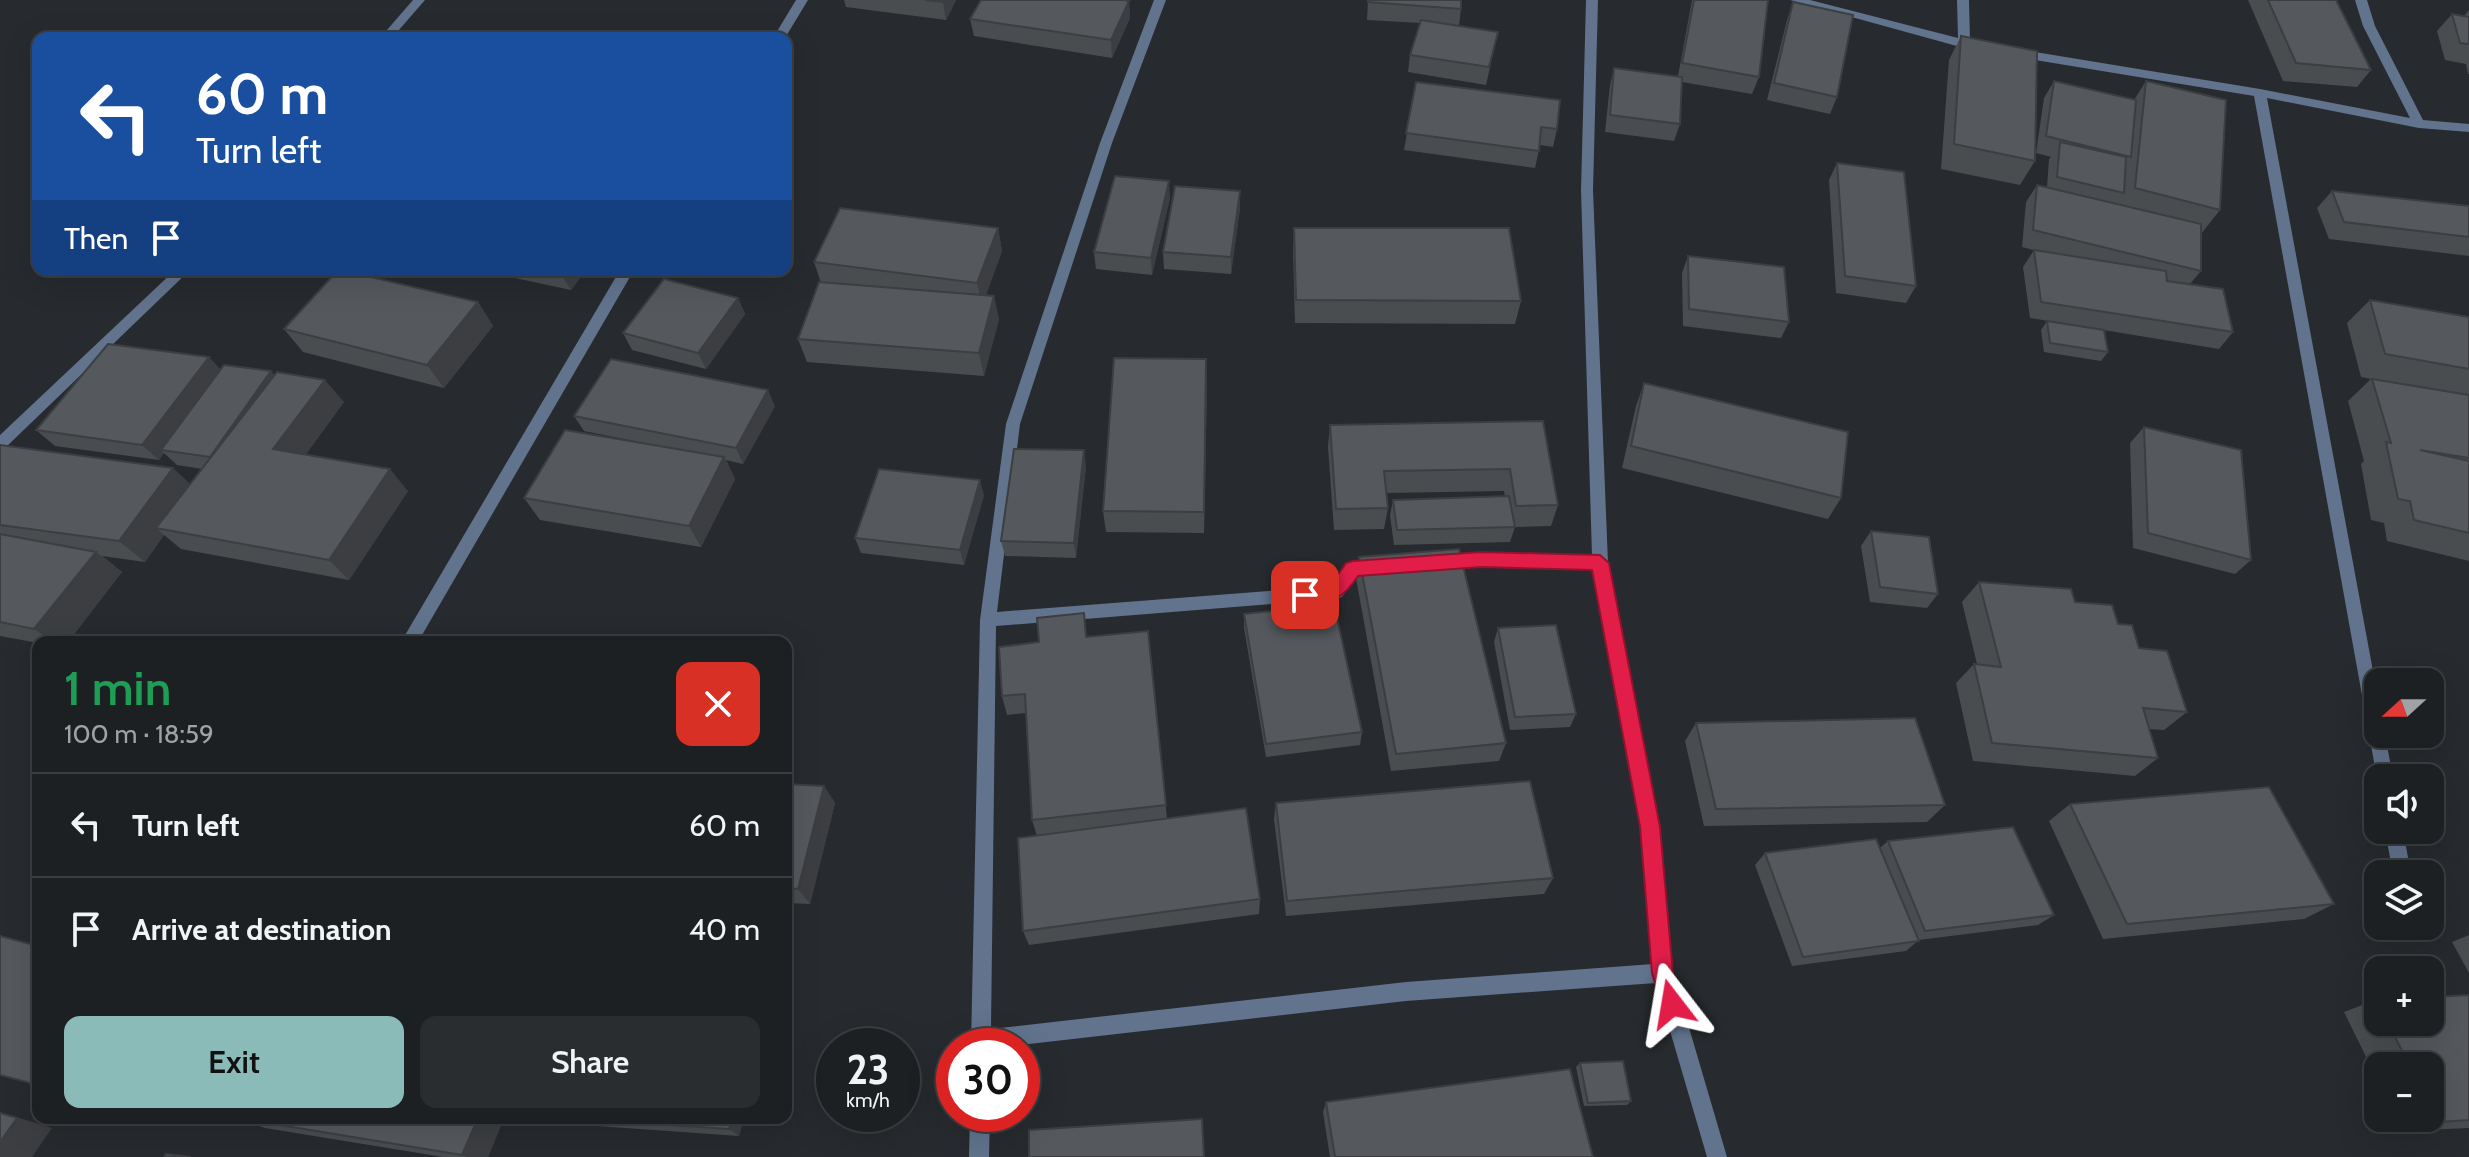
<!DOCTYPE html>
<meta charset="utf-8">
<style>
:root{--surface:#1d2022;--page:#2a2d2f;--text:#f1f3f6;--muted:#a0a3a5;--line:#3b3e40;--accent:#8bbbb9}
body{margin:0;font-family:Cabin,sans-serif;background:var(--page);color:var(--text);height:100vh;display:flex;flex-direction:column;font-size:30px;white-space:nowrap}
*{box-sizing:border-box;margin:0}
p{font-size:26px;color:var(--muted)}
.icon{flex:none;width:44px;height:44px;fill:none;stroke:currentColor;stroke-width:2;stroke-linecap:round;stroke-linejoin:round}
.map{position:relative;flex:1;overflow:hidden}
.drawer{position:absolute;left:32px;top:636px;width:760px;height:488px;display:flex;flex-direction:column;background:var(--surface);border-radius:16px;box-shadow:0 8px 32px #0002,0 0 0 2px var(--line)}
.drawer>*{flex:none}
.top-card{position:absolute;left:32px;top:32px;width:760px;height:244px;border-radius:16px;box-shadow:0 8px 32px #0002,0 0 0 2px var(--line);background:#1a4fa0;color:#fff;overflow:hidden}
.needle{width:52px;rotate:249deg}
.tools{position:absolute;left:2364px;top:668px;display:grid;gap:16px}
.tools a{display:grid;place-items:center;width:80px;height:80px;border-radius:16px;background:var(--surface);box-shadow:0 8px 32px #0002,0 0 0 2px var(--line);font-size:40px}
.speed{position:absolute;left:816px;top:1028px;display:flex;gap:16px;font-size:40px;font-weight:700;text-align:center}
.speed>*{display:grid;place-content:center;width:104px;height:104px;border-radius:50%;background:var(--surface);box-shadow:0 8px 32px #0002,0 0 0 2px var(--line);line-height:1}
.speed small{font-size:20px;font-weight:400}
.speed .limit{border:12px solid #d22;background:#fff;color:#111}
.pin{position:absolute;display:grid;place-items:center;width:68px;height:68px;color:#fff;margin:-34px;border-radius:16px;box-shadow:0 4px 12px #0006}
.me{position:absolute;width:88px;margin:-44px;rotate:346deg;stroke-linejoin:round;filter:drop-shadow(0 0 6px #0008)}
.turn{display:flex;align-items:center;gap:28px;height:168px;padding:0 32px;font-size:36px}
.turn .icon{width:104px;height:104px;stroke-width:2.5}
.turn b{display:block;font-size:56px;line-height:68px}
.then{display:flex;align-items:center;height:76px;padding:0 32px;background:#0003;gap:16px;font-size:30px}
.round{display:grid;place-items:center;flex:none;width:84px;height:84px;border-radius:16px;background:var(--page)}
.headline{display:flex;align-items:center;justify-content:space-between;height:136px;padding:0 32px}
h1{font-size:48px;font-weight:600;line-height:60px;color:#1e9e55}
.button{display:flex;gap:16px;margin-top:auto;padding:16px 32px}
.button a{flex:1;height:92px;border-radius:16px;background:var(--accent);color:#111;font-size:32px;font-weight:600;line-height:92px;text-align:center}
.button a+a{background:var(--page);color:var(--text)}
ul{padding:0;list-style:none}
li{display:flex;align-items:center;gap:24px;height:104px;padding:0 32px;border-top:2px solid var(--line)}
li div{flex:1}
li b{display:block;font-size:30px}
li em{font-style:normal}
.map>svg:first-child{display:block}
.lines{fill:none;stroke-linecap:round;stroke-linejoin:round}
.minor{fill:#61738d;fill-rule:evenodd}
.wall{fill:#494d50}
.shaded-wall{fill:#3c3e41}
.building{fill:#55595d;stroke:#3c3e41;stroke-width:2}
.route{fill:#e11d48;stroke:#92132f;stroke-width:2}
</style>
<div class="map">
<svg width="2469" height="1157" viewBox="0 0 2469 1157">
<rect width="100%" height="100%" fill="#272a2e"/>
<g class="lines">
<path class="minor" d="M413 0H425L392 38H380Z
M796 0H808L785 38H773Z
M1154 0H1166L1112 143 1020 424 997 612 1332 586 1347 564 1377 560 1383 562 1385 567 1383 572 1357 575 1342 597 1336 599 996 626 991 1029 1406 982 1653 964 1641 827 1593 569 1481 566 1440 569 1434 567 1432 562 1434 557 1440 555 1481 552 1592 556 1581 190 1586 0H1598L1593 190 1608 563 1659 827 1673 973 1727 1157H1707L1656 983 1406 1001 1012 1046H971L980 620 1006 424 1100 143Z
M1790 0H1810L1958 38 1957 0H1969L1970 41 1984 47 1978 51 1964 48Z
M2355 0H2367L2375 26 2423 120 2469 124V132L2419 128 2267 98 2378 698V734H2385L2393 778H2378V784L2254 96 2017 57 2011 53 2017 49 2260 89 2410 118 2363 26Z
M175 270H190L5 448 0 450V435Z
M620 270H634L418 642H401Z
M2385 830H2403L2411 874H2393Z
M970 1114H990L989 1157H969Z"/>
</g>
<path class="wall" d="M844 0H956L946 20 846 7Z
M981 0H1131L1129 2 1130 18 1112 58 974 36 970 19Z
M1368 0 1461 9 1459 26 1498 32 1486 85 1408 72 1410 55 1420 23 1367 20Z
M1692 0H1768L1759 77 1752 94 1682 82 1680 124 1674 141 1605 132 1610 85 1614 68 1678 76Z
M2248 0H2336L2371 70 2357 87 2283 81Z
M1793 2 1837 97 1830 114 1767 100 1787 20Z
M2469 10V74H2468L2466 64 2445 60 2437 31 2452 14 2464 16Z
M1961 36 2035 161 2020 185 1941 169 1949 60Z
M2054 81 2134 100 2146 81 2220 210 2201 234V271L2190 284 2233 332 2219 349 2030 318 2023 267 2034 250 2041 252 2022 247 2026 202 2037 185 2047 187 2049 159 2051 157 2036 153 2044 98Z
M1416 82 1557 129 1553 147 1540 145 1535 168 1404 150Z
M1837 163 1916 286 1906 303 1836 293 1829 180Z
M2332 191 2469 206V256L2329 239 2317 208Z
M1170 198 1152 275 1096 269 1094 252Z
M1240 208 1231 274 1164 269 1163 252Z
M998 228 1002 251 986 295 999 319 984 376 807 362 798 339 821 283 814 262Z
M1294 228 1521 301 1515 324 1295 323 1293 251Z
M1688 256 1789 322 1781 338 1683 326 1682 273Z
M498 270H586L571 290 501 275Z
M738 298 745 314 706 369 632 350 623 333Z
M2370 300 2469 317V561L2387 541 2384 523 2371 520 2361 464 2364 461 2348 401 2371 379 2361 377 2347 323Z
M478 302 493 326 444 388 303 352 284 329Z
M2047 321 2108 352 2101 361 2044 352 2041 330Z
M221 370 271 371 274 375 344 402 306 454 408 491 349 580 181 549 164 535 145 562 102 556 122 572 68 642H38V643L0 636V445L191 484 202 469 177 465 164 453 159 460 55 446 36 430Z
M1207 382 1204 533 1106 532 1103 511Z
M1644 383 1841 498 1828 519 1622 468 1636 406Z
M775 406 743 464 726 460 735 479 701 547 540 520 524 498 639 442 584 431 574 416Z
M1543 421 1558 505 1551 526 1515 527 1510 542 1394 545 1390 515 1393 500 1505 497 1504 491 1386 493 1388 508 1384 529 1334 530 1328 447 1330 425Z
M2144 427 2251 560 2235 574 2133 548 2130 443Z
M1086 466 1076 558 1005 556 1001 541Z
M984 495 964 565 861 553 855 538Z
M1871 531 1938 594 1927 608 1870 602 1861 546Z
M1359 557 1506 743 1499 761 1391 771 1356 578Z
M1979 582 2075 602 2118 624 2139 648 2187 712 2164 730 2149 729 2158 758 2135 776 1973 761 1956 683 1974 664H1977L1962 602Z
M1244 614 1362 732 1360 745 1266 757 1244 628Z
M1498 628 1576 714 1570 727 1510 730 1494 642Z
M1148 631 1167 819 1260 899 1259 914 1029 945 1023 931 1037 836 1032 820 1026 713 1007 715 1002 696 1088 637Z
M1696 723 1945 805 1927 822 1704 826 1685 741Z
M786 784 824 786 835 803 810 904 786 903Z
M1276 803 1553 878 1544 894 1286 916 1274 819Z
M2070 804 2334 904 2304 919 2103 939 2049 821Z
M1888 841 2054 915 2038 925 1919 940 1906 951 1792 966 1755 865 1765 853 1880 848Z
M2469 935V973L2452 942Z
M2469 995V1128L2403 1131 2396 1118H2430V1066H2378V1081L2344 1012 2378 999V1022H2430Z
M1580 1063 1631 1101 1627 1105 1584 1106 1576 1067Z
M1326 1102 1593 1157H1330L1323 1112Z
M236 1118H504L488 1157H443L265 1128Z
M531 1118H744L739 1136 540 1122Z"/>
<path class="shaded-wall" d="M944 0H956L946 20 943 2Z
M1129 1 1130 18 1112 58 1111 40Z
M1169 181 1170 198 1152 275 1151 258Z
M1240 191V208L1231 274V257Z
M998 228 1002 251 982 306 977 283Z
M564 270H586L571 290 561 274Z
M994 296 999 319 984 376 979 353Z
M738 298 745 314 706 369 698 353Z
M478 302 493 326 444 388 427 365Z
M209 357 224 373 161 450 164 453 159 460 142 445Z
M1206 359 1207 382 1204 533V512Z
M271 371 285 387 226 472 210 457Z
M325 380 344 402 294 471 273 449Z
M768 390 775 406 743 464 736 448Z
M1084 450 1086 466 1076 558 1074 543Z
M724 457 735 479 701 547 689 526Z
M173 468 196 489 156 528 164 535 145 562 119 541Z
M390 469 408 491 349 580 329 560Z
M980 480 984 495 964 565 960 550Z
M96 552 122 572 68 642H54L34 629Z
M824 786 835 803 810 904 798 889Z
M0 1112 52 1128 32 1157H0Z
M478 1118H504L488 1157H467L462 1155Z
M732 1118H744L739 1136 729 1129Z"/>
<path class="building" d="M925 0H944L943 2Z
M981 0H1124L1129 1 1111 40 970 19Z
M1368 0H1461V9L1368 2Z
M1694 0H1768L1759 77 1682 63Z
M2268 0H2336L2371 70 2296 63Z
M1793 2 1853 15 1837 97 1774 83Z
M2452 14 2469 17V44L2460 43Z
M1421 20 1498 32 1489 67 1410 55Z
M1961 36 2037 51 2035 161 1954 144Z
M1614 68 1682 77 1680 124 1610 115Z
M2054 81 2136 100 2131 157 2046 136Z
M2146 81 2226 100 2220 210 2135 188Z
M1416 82 1560 100 1557 129 1541 127 1539 151 1406 133Z
M2060 142 2126 157 2124 193 2057 177Z
M1837 163 1904 172 1916 286 1845 276Z
M1115 176 1169 181 1151 258 1094 252Z
M2037 185 2201 224V271L2033 230Z
M1175 186 1240 191 1231 257 1163 252Z
M2332 191 2469 206V237L2344 222Z
M840 208 998 228 977 283 814 262Z
M1294 228H1509L1521 301 1296 300Z
M2034 250 2166 271 2167 281 2223 289 2233 332 2041 302Z
M1688 256 1784 267 1789 322 1689 309Z
M338 270H341L478 302 427 365 284 329Z
M544 270H564L561 274Z
M664 279 738 298 698 353 623 333Z
M819 282 994 296 979 353 798 339Z
M2370 300 2469 317V369L2385 354Z
M2047 321 2104 330 2108 352 2050 343Z
M108 344 209 357 142 445 36 430Z
M1114 358 1206 359 1204 512 1103 511Z
M611 359 768 390 736 448 574 416Z
M224 365 271 371 210 457 161 450Z
M277 372 325 380 273 449 390 469 329 560 156 528Z
M2372 379 2469 395V458L2420 450 2469 461V533L2414 520 2410 501 2398 499 2386 442 2391 443Z
M1644 383 1848 432 1841 498 1631 446Z
M1543 421 1558 505 1516 506 1510 469 1384 471 1388 508 1336 509 1330 425Z
M2144 427 2241 450 2251 560 2148 533Z
M565 430 724 457 689 526 524 498Z
M0 445 173 468 119 541 0 525Z
M1014 449 1084 450 1074 543 1001 541Z
M879 469 980 480 960 550 855 538Z
M1509 496 1515 527 1397 530 1393 500Z
M1871 531 1929 537 1938 594 1880 587Z
M0 534 96 552 34 629 0 622Z
M1459 549 1506 743 1396 754 1359 557Z
M1979 582 2071 589 2075 602 2112 605 2118 624 2132 625 2139 648 2167 651 2187 712 2143 708 2158 758 1992 743 1974 664 2001 667Z
M1334 604 1362 732 1266 744 1244 614Z
M1084 613 1086 637 1148 631 1166 805 1032 820 1025 694 1002 696 999 647 1039 642 1037 618Z
M1556 625 1576 714 1515 717 1498 628Z
M1915 718 1945 805 1716 809 1696 723Z
M1530 781 1553 878 1287 901 1276 803Z
M786 784 824 786 798 889 786 888Z
M2269 787 2334 904 2127 924 2070 804Z
M1246 808 1260 899 1023 931 1018 838Z
M2013 827 2054 915 1925 931 1888 841Z
M1876 839 1919 941 1803 957 1765 853Z
M0 936 38 946V1085L0 1075Z
M2469 995V1120L2438 1122 2430 1106V1066H2410L2387 1022H2430V997Z
M1623 1061 1631 1101 1588 1103 1580 1063Z
M1570 1069 1593 1157H1335L1326 1102Z
M0 1113 17 1118 0 1142Z
M237 1118H478L462 1155Z
M563 1118H732L729 1129Z
M1202 1119 1204 1157H1029V1130Z
M166 1154 191 1157H164Z"/>
<path class="route" d="M1481 552 1600 555 1609 563 1660 827 1673 973 1683 1004 1679 1011 1672 1015 1664 1011 1652 973 1640 827 1592 570 1481 567 1358 576C1340 602 1336 600 1305 603L1295 595 1305 587 1331 585 1346 563 1353 561Z"/>
</svg>
<div class="tools">
<a><svg class="needle" viewBox="-14 -14 28 28"><path d="M0-13l5 13h-10z" fill="#e53935"/><path d="M0 13l5-13h-10z" fill="#a0a3a5"/></svg></a>
<a><svg class="icon" aria-label="sound" viewBox="0 0 24 24"><path d="M4 9h4l5-4v14l-5-4H4zM17 9q2 3 0 6"/></svg></a>
<a><svg class="icon" aria-label="layers" viewBox="0 0 24 24"><path d="M12 4l9 5-9 5-9-5zM3 14l9 5 9-5"/></svg></a>
<a>+</a>
<a>−</a>
</div>
<div class="speed"><div>23<small>km/h</small></div><div class="limit">30</div></div>
<div class="pin" style="left:1305px;top:595px;background:#d93025"><svg class="icon" aria-label="arrive" viewBox="0 0 24 24"><path d="M6 21V4h12l-3 4 3 4H6"/></svg></div>
<svg class="me" style="left:1672px;top:1004px" viewBox="-20 -20 40 40"><path d="M0-17L14 15 0 8-14 15z" fill="#e11d48" stroke="#fff" stroke-width="4"/></svg>
<div class="top-card">
<div class="turn"><svg class="icon" aria-label="left" viewBox="0 0 24 24"><path d="M17 20v-9H6M10 6l-5 5 5 5"/></svg><div><b>60 m</b>Turn left</div></div>
<div class="then">Then<svg class="icon" aria-label="arrive" viewBox="0 0 24 24"><path d="M6 21V4h12l-3 4 3 4H6"/></svg></div>
</div>
<section class="drawer">
<div class="headline"><div><h1>1 min</h1><p>100 m · 18:59</p></div><a class="round" style="background:#d93025;color:#fff"><svg class="icon" aria-label="close" viewBox="0 0 24 24"><path d="M6 6l12 12M18 6L6 18"/></svg></a></div>
<ul>
<li><svg class="icon" aria-label="left" viewBox="0 0 24 24"><path d="M17 20v-9H6M10 6l-5 5 5 5"/></svg><div><b>Turn left</b></div><em>60 m</em></li>
<li><svg class="icon" aria-label="arrive" viewBox="0 0 24 24"><path d="M6 21V4h12l-3 4 3 4H6"/></svg><div><b>Arrive at destination</b></div><em>40 m</em></li>
</ul>
<div class="button"><a>Exit</a><a>Share</a></div>
</section>
</div>
